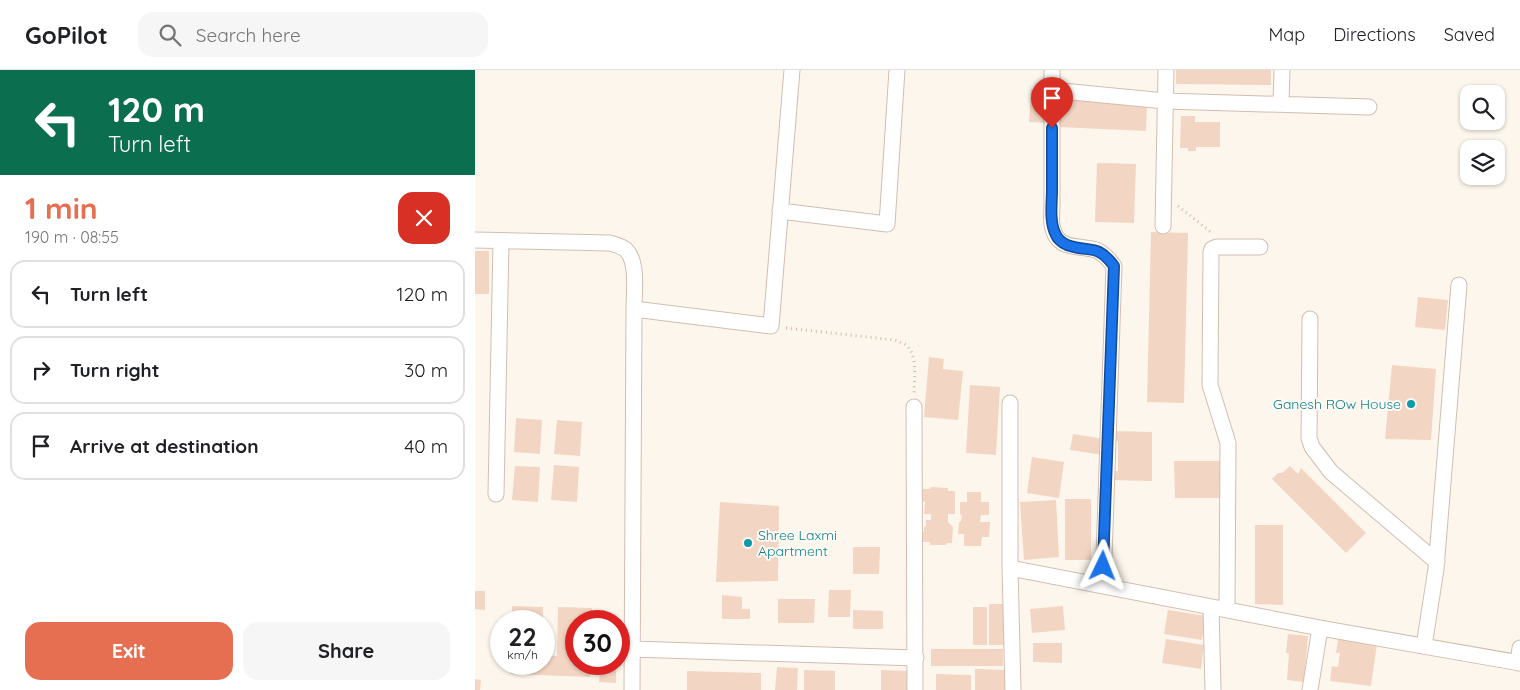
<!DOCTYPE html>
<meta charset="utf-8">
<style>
:root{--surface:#fff;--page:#f6f6f6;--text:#202124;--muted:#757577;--line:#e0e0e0;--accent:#e76f51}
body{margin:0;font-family:Quicksand,sans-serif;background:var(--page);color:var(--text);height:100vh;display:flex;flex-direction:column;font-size:19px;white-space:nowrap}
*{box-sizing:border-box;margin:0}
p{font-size:16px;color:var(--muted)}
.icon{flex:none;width:28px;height:28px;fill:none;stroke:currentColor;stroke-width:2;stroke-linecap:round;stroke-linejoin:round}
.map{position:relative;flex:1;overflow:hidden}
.side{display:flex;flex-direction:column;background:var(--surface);width:475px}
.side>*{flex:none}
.top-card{background:#0b6e4f;color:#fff;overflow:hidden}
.fabs{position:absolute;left:985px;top:15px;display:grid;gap:10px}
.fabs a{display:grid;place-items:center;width:45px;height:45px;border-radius:10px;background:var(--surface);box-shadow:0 1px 4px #0004;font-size:25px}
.speed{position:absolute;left:15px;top:540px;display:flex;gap:10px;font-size:25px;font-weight:700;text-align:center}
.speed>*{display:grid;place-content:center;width:65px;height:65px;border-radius:50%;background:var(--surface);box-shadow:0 1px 4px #0004;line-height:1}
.speed small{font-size:12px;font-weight:400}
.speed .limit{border:8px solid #d22;background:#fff;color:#111}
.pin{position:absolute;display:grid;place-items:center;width:42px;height:42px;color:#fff;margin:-51px -21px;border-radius:50% 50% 50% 0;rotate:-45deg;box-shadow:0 0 5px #0007}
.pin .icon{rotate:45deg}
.me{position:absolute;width:55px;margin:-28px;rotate:2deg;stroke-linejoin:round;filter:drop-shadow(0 0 4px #0008)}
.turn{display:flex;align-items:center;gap:18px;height:105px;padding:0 25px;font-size:22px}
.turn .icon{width:65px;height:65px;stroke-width:2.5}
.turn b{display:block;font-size:35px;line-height:42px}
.round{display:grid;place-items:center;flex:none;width:52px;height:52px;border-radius:15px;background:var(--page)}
.overview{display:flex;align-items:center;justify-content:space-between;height:85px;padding:0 25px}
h1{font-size:30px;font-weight:700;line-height:38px;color:var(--accent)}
.cta{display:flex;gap:10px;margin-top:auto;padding:10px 25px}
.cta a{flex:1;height:58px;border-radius:15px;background:var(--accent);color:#fff;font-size:20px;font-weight:700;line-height:58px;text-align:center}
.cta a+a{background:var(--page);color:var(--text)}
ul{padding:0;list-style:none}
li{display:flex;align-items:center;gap:15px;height:68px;margin:0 10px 8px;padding:0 15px;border:2px solid var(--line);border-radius:15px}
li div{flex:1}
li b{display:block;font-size:19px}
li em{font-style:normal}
header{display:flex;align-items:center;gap:30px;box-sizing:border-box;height:70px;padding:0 25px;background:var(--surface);border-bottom:1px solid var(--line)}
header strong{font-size:24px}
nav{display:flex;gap:28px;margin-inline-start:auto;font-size:18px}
.search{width:350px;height:45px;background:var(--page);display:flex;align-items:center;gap:12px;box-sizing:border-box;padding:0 18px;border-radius:15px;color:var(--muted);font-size:19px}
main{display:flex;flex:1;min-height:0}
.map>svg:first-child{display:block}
.building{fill:#f3d5c3}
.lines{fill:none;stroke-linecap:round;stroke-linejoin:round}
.street-casing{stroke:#d1beb0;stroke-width:17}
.path{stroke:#d9b8a5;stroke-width:3;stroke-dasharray:1 4;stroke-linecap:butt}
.street{stroke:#fff;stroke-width:15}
.route-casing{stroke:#114b97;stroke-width:12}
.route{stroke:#1a73e8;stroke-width:9}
.culture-dot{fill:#0f9aa8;stroke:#fffaf3;stroke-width:2}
.labels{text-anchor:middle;stroke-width:4;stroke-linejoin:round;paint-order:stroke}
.culture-label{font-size:14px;fill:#0d838f;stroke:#fffaf3;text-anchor:end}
</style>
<header>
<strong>GoPilot</strong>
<div class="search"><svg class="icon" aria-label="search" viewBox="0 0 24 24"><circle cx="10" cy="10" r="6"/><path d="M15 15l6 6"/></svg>Search here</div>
<nav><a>Map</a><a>Directions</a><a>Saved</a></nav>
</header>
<main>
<section class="side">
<div class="top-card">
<div class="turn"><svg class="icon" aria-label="left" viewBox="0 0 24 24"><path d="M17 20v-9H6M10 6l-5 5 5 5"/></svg><div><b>120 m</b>Turn left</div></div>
</div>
<div class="overview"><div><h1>1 min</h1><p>190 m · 08:55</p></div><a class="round" style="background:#d93025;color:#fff"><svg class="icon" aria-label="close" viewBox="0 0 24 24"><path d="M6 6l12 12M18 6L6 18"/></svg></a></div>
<ul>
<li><svg class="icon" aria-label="left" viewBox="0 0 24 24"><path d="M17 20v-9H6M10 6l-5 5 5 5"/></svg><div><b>Turn left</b></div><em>120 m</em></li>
<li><svg class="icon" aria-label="right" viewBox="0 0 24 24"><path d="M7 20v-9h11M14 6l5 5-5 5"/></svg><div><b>Turn right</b></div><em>30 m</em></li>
<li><svg class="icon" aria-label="arrive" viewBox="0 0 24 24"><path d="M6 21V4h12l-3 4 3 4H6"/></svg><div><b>Arrive at destination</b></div><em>40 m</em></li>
</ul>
<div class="cta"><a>Exit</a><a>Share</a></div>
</section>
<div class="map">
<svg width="1045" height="620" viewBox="0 0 1045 620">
<rect width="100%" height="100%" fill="#fdf6ec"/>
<path class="building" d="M701 0H796V15L701 14Z
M556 19 576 20 573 53 554 52Z
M585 30 672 34 671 61 584 57Z
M706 46H720V52H745V77H721V81H713V78H705Z
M622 93 661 94 659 153 620 152Z
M676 162 713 163 709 333 672 332Z
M0 181H14V224H0Z
M943 227 973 230 970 260 940 257Z
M454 287 469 289 468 299 488 301 483 350 449 347Z
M917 295 961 299 956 370 910 369Z
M495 315 525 317 521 385 491 383Z
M41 348 67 350 65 384 39 382Z
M82 350 107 352 105 386 79 384Z
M637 361 677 362V411L635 410V401H643V371H636Z
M598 364 630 369 628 385 595 380Z
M557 387 589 392 584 428 552 423Z
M699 391H745L746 428H700Z
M79 395 104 397 102 432 76 430Z
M40 396 65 397 63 432 37 430Z
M815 396 823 404 826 398 891 463 871 483 797 409 803 403H807Z
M456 417 473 418V421H480V444H473V452L478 457 477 473H472L471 475H455V472H446L447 463 449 462V457L451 456V450H456V444H449L450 432 447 431V419H455Z
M492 422H506V432H514V445H506L505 452H515L514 467H507L506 476H489V464H483L484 453 486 451 487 444 485 446V432H492Z
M590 429H616V490H590Z
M581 430 584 487 549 490 545 432Z
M245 432 304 436 303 511 241 512Z
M780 455H808V535L780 534Z
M378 477H405L404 504H378Z
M354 520H376L375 547H353Z
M0 521H10V540L0 539Z
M247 525 267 527V539H275V549H247Z
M303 529H340L339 553H303Z
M514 534H532V575H514Z
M37 536 68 537V551H37Z
M588 536 590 560 557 563 555 539Z
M83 537 117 538 116 551H101V594H115V607L35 604V594H69V585L82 586Z
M498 537H512V575H498Z
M378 540 408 541V559H378Z
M693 540 731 546 727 570 689 564Z
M813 564 833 566 829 612 812 610 814 583H811Z
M691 569 729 575 726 599 687 593Z
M863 569 902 574 896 616 855 611 857 596 863 597 865 583H861Z
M558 573H587V593L558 592Z
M456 579H528V596H456Z
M302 597 323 598 322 620H300Z
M500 599 533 600V620H500Z
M125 600 141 601V613L124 612Z
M329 600 360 601V620H329Z
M406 600 433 601 432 620H406Z
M212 601 286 603V620H212Z
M461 604 496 605V620H461Z
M0 609 6 610 5 620H0Z"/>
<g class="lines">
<defs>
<path id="street" d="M577 0V135C577 141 576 148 577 155 582 182 602 174 621 180 629 183 634 190 639 196L628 516
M577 20 690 31 894 37
M806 34 807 0
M305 141 412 154 422 0
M688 156 691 0
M0 170 135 173C141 175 148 176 152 181 163 193 159 224 159 239L157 620
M159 239 296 256 317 0
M835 249 834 368 837 377 856 402 962 492
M535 333V498L538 620
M439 337 440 620
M21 424 26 171
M535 498 845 558 1045 593
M736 537 738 620
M752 540 753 373 735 315 736 182 737 179 742 177H785
M949 576 961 499 984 215
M157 579 441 588
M1043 593 1045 578
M835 620 845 558"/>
</defs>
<use href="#street" class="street-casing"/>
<path class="path" d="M703 136 737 163
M311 258 420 270C424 272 429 273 432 276 443 286 439 310 439 324"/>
<use href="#street" class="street"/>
</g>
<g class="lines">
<defs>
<path id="route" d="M577 58C577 79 577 99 577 120 577 134 574 152 581 165 583 170 588 173 592 175 615 183 622 173 639 196L628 496"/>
</defs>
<use href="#route" class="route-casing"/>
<use href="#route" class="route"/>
</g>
<g class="culture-dot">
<circle cx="936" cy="334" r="5"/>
<circle cx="273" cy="473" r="5"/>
</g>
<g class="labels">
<g class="culture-label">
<text x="926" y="339">Ganesh ROw House</text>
<text x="283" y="470" text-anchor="start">Shree Laxmi<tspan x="283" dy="16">Apartment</tspan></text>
</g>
</g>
</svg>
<div class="fabs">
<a><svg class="icon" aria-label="search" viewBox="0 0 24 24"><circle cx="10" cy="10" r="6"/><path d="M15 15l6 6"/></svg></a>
<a><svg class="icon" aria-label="layers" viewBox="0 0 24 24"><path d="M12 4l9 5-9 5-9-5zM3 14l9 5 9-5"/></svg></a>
</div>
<div class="speed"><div>22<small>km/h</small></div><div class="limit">30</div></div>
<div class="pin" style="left:577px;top:58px;background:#d93025"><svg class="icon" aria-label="arrive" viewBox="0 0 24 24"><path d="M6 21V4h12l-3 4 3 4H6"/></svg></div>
<svg class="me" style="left:628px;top:496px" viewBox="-20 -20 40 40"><path d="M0-17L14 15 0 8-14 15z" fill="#1a73e8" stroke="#fff" stroke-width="4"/></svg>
</div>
</main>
